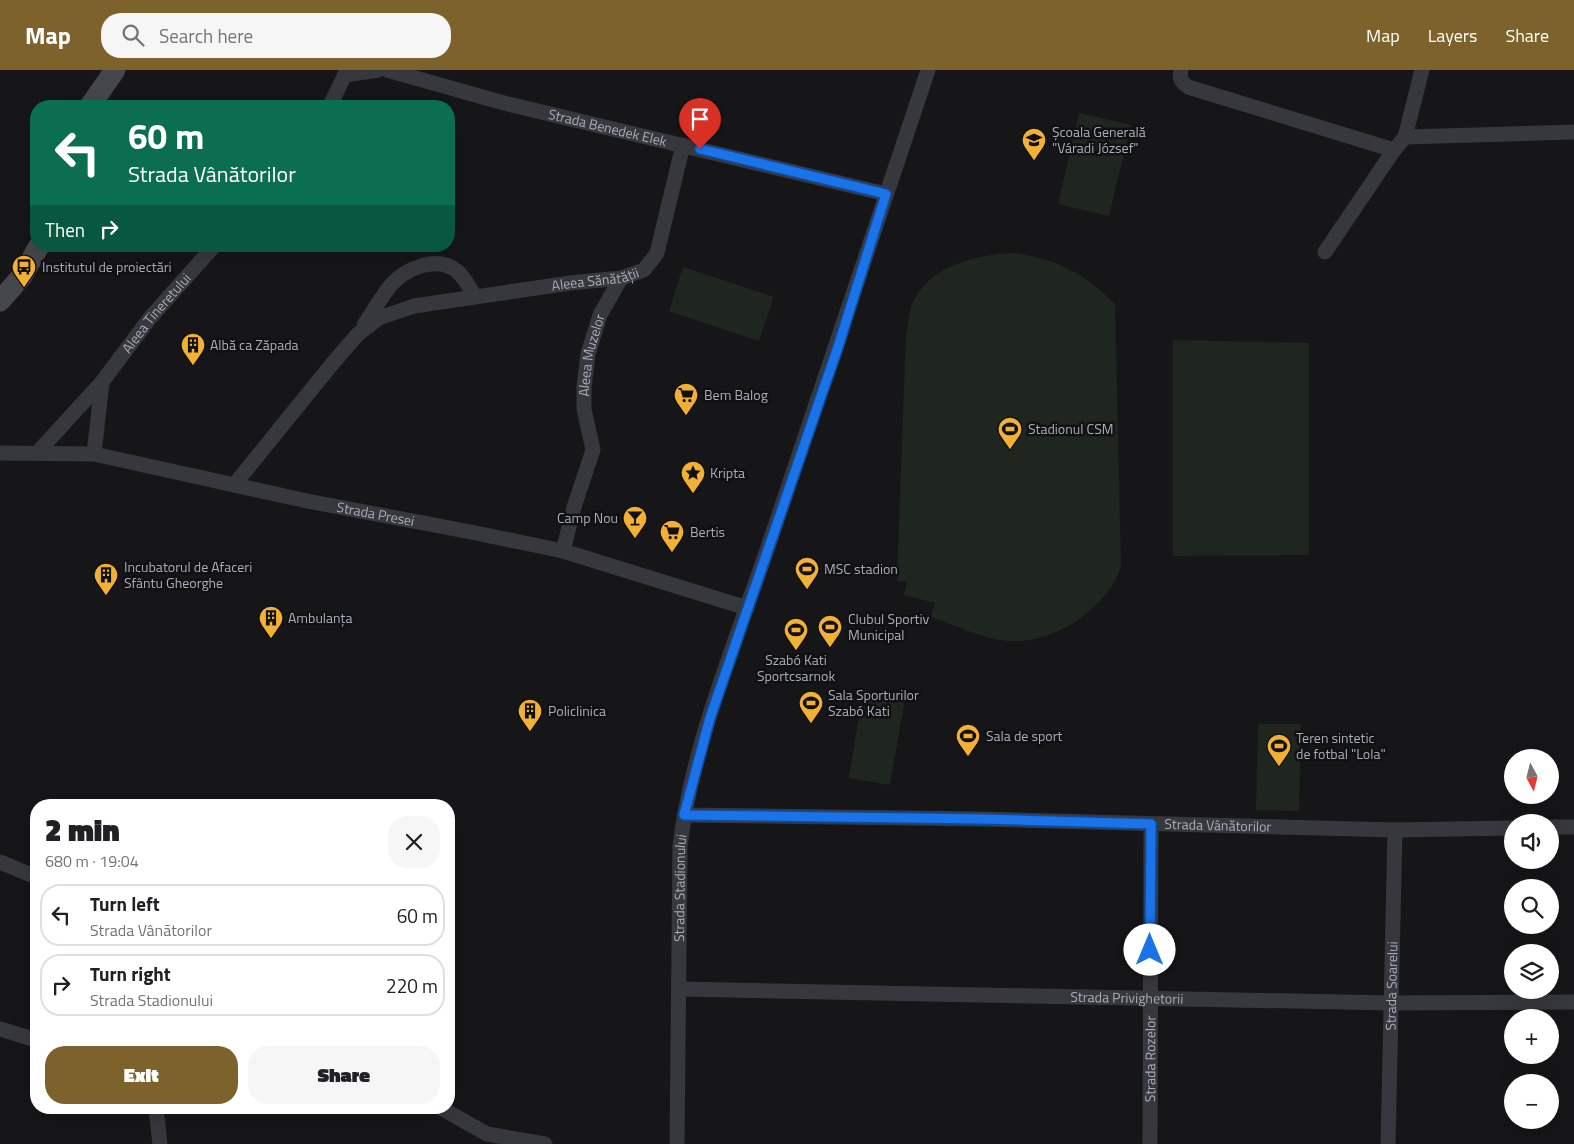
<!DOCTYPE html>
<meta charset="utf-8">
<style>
:root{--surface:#fff;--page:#f6f6f6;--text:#202124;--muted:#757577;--line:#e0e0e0;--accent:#7e622b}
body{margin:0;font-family:"Titillium Web",sans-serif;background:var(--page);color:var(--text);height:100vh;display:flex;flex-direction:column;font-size:19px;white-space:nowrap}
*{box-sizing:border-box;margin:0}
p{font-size:16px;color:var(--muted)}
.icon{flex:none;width:28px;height:28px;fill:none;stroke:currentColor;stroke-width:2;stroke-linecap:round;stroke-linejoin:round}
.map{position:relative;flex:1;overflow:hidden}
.panel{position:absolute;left:30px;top:729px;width:425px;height:315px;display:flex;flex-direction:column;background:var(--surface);border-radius:20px;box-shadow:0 5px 20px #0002}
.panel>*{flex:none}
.guide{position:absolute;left:30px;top:30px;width:425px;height:152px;border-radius:20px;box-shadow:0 5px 20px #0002;background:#0b6e4f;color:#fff;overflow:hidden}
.needle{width:32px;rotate:173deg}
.fabs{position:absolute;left:1504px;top:679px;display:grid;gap:10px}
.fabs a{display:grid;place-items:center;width:55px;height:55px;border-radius:50%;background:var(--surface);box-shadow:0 5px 20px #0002;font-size:25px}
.pin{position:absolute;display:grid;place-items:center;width:42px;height:42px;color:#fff;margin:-51px -21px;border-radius:50% 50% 50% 0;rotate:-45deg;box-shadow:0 0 5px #0007}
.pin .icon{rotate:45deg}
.me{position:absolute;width:55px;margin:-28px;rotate:0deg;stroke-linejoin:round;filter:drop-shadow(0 0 4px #0008)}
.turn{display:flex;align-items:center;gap:18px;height:105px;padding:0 15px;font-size:22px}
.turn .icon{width:65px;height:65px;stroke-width:2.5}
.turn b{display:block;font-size:35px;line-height:42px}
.then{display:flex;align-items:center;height:48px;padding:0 15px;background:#0003;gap:10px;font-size:19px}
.round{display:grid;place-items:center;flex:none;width:52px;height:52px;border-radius:20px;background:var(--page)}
.head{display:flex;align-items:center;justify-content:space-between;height:85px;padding:0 15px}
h1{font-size:30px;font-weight:800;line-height:38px}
.button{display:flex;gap:10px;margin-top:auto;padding:10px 15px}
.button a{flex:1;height:58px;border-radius:20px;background:var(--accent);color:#fff;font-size:20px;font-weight:800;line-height:58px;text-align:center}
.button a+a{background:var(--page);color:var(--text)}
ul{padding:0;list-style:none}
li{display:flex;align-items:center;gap:15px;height:62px;margin:0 10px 8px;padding:0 5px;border:2px solid var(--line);border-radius:20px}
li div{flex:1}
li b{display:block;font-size:19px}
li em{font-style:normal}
header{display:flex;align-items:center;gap:30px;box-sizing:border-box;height:70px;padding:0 25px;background:var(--accent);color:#fff}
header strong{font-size:24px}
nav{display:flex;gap:28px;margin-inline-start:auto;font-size:18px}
.search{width:350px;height:45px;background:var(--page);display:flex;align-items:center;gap:12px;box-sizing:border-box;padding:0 18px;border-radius:20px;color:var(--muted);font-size:19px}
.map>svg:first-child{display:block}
.green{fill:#1e261f}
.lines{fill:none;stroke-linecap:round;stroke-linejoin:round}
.street{stroke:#37383d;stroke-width:15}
.secondary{stroke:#45474d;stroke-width:21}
.route-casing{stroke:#114b97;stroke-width:12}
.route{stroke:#1a73e8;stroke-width:9}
.labels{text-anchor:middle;stroke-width:5;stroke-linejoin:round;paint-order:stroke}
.street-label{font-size:14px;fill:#a8adb8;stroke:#111113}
.poi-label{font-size:14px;fill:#a8adb8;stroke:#111113;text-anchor:start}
</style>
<header>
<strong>Map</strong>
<div class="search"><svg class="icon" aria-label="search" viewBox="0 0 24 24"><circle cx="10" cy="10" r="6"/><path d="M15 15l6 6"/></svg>Search here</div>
<nav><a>Map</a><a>Layers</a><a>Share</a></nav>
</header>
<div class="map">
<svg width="1574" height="1074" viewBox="0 0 1574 1074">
<rect width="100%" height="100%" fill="#161618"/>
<path class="green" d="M1079 43 1131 55 1109 146 1058 134Z
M1011 183C1052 186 1087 205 1115 234L1121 496C1108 538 1054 574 1011 571 983 570 957 555 931 547L935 533 904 525 907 512 897 511 906 264C908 256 908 248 910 241 921 198 974 185 1011 183Z
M683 197 774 227 759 271 669 241Z
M1173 270 1309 273V485L1173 486Z
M863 622 905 629 890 715 849 708Z
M1258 654H1301L1299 741 1256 740Z"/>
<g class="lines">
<g class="street">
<path id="s1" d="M387 0 504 33 886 124"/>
<path d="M1181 0C1179 8 1181 12 1188 17L1394 80"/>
<path d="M345 5 378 0"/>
<path d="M330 36 347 0"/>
<path d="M1405 67 1574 62"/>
<path d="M1325 182 1394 80 1405 67 1422 0"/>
<path d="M364 255C373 242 381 227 391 215 406 198 437 185 457 201 465 208 470 218 475 227"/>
<path id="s2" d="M0 383 94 384 307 431 471 462 563 481 747 538"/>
<path id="s3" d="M37 383 102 312 150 248 214 176"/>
<path d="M94 384 102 312"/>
<path id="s4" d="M234 415 332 294 358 264 379 248 414 236 570 213 621 208 644 200 657 183 683 75"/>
<path id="s5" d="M563 481 574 437 593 380 584 339V317L588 284 600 245 621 208"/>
<path id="s6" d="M684 745 981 749 1395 760 1512 758"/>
<path d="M1550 757H1574"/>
<path d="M0 792 36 807"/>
<path id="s7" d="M679 919 1391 933 1574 932"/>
<path d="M0 959 36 970"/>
<path d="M156 1038 160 1074"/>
<path d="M441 1038 487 1064 545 1074"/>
<path id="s8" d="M677 1074 680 777C691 677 737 569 769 474 823 316 875 158 928 0"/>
<path id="s9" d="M1150 1074 1151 755"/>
<path id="s10" d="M1388 1074 1395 760"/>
</g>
<path class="secondary" d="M90 36 115 0
M0 231 22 206 39 176"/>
</g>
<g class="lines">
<defs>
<path id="route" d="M700 79 886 124 838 277 710 648 684 745 981 749 1151 754 1150 880"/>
</defs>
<use href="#route" class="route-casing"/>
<use href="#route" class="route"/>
</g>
<defs>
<symbol id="school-pin" viewBox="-11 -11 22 30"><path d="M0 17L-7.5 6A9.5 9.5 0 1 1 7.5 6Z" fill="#f2b134" stroke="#111113"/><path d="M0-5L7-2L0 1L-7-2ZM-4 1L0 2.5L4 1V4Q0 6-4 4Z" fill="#111"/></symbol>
<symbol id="bus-pin" viewBox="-11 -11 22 30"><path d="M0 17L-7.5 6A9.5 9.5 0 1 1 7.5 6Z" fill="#f2b134" stroke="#111113"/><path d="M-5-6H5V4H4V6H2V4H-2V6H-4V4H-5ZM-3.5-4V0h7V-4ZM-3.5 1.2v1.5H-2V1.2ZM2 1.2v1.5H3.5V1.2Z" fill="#111"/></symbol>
<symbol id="building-pin" viewBox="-11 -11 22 30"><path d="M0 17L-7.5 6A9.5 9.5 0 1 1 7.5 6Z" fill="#f2b134" stroke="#111113"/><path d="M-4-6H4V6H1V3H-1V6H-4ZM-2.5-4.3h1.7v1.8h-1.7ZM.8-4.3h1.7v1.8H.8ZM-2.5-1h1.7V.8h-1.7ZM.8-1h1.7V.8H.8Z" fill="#111"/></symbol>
<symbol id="supermarket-pin" viewBox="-11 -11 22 30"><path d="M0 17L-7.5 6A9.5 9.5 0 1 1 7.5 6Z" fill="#f2b134" stroke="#111113"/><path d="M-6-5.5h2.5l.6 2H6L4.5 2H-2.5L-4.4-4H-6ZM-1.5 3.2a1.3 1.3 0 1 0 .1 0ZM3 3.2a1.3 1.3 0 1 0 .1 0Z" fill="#111"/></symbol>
<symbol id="stadium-pin" viewBox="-11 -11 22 30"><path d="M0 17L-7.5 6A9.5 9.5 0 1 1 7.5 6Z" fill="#f2b134" stroke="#111113"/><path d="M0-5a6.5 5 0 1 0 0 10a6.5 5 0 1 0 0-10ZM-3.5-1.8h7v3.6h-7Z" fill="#111"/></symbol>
<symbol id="sight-pin" viewBox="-11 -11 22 30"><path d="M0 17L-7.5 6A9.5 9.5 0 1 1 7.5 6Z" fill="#f2b134" stroke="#111113"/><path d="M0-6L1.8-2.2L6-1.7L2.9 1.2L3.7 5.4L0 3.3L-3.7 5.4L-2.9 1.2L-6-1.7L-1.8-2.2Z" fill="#111"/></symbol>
<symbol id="bar-pin" viewBox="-11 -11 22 30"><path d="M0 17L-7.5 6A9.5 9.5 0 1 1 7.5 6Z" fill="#f2b134" stroke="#111113"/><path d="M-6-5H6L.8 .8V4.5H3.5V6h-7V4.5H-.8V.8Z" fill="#111"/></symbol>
</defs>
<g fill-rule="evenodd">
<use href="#school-pin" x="1020" y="56" width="28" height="38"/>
<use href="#bus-pin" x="10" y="183" width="28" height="38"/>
<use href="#building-pin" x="179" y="261" width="28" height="38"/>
<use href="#supermarket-pin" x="672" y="311" width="28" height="38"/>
<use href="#stadium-pin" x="996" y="345" width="28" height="38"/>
<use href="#sight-pin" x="679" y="389" width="28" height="38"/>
<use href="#bar-pin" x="621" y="434" width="28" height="38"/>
<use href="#supermarket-pin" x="658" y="448" width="28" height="38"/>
<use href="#stadium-pin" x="793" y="485" width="28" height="38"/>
<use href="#building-pin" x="92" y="491" width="28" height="38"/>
<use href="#building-pin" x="257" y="534" width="28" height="38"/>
<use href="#stadium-pin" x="816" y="543" width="28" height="38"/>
<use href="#stadium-pin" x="782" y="546" width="28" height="38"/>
<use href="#stadium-pin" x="797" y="619" width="28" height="38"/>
<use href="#building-pin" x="516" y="627" width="28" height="38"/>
<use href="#stadium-pin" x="954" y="652" width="28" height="38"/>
<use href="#stadium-pin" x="1265" y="662" width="28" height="38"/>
</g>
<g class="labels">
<g class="street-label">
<text dy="5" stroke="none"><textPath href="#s1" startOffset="228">Strada Benedek Elek</textPath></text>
<text dy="5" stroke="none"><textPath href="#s4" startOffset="442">Aleea Sănătății</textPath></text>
<text dy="5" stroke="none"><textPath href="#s3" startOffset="184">Aleea Tineretului</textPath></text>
<text dy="5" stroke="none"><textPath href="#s5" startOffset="202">Aleea Muzelor</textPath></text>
<text dy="5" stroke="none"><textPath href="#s2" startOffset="382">Strada Presei</textPath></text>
<text dy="5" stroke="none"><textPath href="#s6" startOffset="534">Strada Vânătorilor</textPath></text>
<text dy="5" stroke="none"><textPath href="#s8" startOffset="256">Strada Stadionului</textPath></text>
<text dy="5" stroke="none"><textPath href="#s10" startOffset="158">Strada Soarelui</textPath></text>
<text dy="5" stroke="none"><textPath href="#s7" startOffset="448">Strada Privighetorii</textPath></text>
<text dy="5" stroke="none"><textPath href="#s9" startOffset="85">Strada Rozelor</textPath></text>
</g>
<g class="poi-label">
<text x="1052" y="67">Școala Generală<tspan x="1052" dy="16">"Váradi József"</tspan></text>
<text x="42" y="202">Institutul de proiectări</text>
<text x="210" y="280">Albă ca Zăpada</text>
<text x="704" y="330">Bem Balog</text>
<text x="1028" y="364">Stadionul CSM</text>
<text x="710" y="408">Kripta</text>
<text x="618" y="453" text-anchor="end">Camp Nou</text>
<text x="690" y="467">Bertis</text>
<text x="124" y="502">Incubatorul de Afaceri<tspan x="124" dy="16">Sfântu Gheorghe</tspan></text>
<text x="824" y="504">MSC stadion</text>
<text x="288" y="553">Ambulanța</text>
<text x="848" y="554">Clubul Sportiv<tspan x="848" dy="16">Municipal</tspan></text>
<text x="796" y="595" text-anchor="middle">Szabó Kati<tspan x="796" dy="16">Sportcsarnok</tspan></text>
<text x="828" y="630">Sala Sporturilor<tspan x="828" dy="16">Szabó Kati</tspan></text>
<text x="548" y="646">Policlinica</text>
<text x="986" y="671">Sala de sport</text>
<text x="1296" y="673">Teren sintetic<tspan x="1296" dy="16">de fotbal "Lola"</tspan></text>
</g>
</g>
</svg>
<div class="fabs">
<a><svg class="needle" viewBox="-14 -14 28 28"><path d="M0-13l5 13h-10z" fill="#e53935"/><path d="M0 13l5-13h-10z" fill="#757577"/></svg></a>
<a><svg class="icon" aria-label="sound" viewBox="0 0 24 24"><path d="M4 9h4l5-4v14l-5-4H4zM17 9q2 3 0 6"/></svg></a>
<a><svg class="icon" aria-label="search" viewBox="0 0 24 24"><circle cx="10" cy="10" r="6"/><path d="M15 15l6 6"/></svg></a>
<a><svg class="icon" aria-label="layers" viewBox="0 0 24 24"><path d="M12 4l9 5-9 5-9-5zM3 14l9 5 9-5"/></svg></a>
<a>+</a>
<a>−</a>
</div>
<div class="pin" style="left:700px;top:79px;background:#d93025"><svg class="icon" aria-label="arrive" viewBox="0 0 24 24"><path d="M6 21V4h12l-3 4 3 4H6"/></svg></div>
<svg class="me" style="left:1150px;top:880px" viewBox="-20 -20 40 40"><circle r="19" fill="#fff"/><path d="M0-13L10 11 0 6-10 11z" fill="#1a73e8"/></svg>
<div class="guide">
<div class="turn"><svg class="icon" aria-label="left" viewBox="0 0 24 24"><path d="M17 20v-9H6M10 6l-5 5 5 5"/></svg><div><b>60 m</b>Strada Vânătorilor</div></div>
<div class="then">Then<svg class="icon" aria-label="right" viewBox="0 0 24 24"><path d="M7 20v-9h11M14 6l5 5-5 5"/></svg></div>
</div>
<section class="panel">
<div class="head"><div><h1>2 min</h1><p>680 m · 19:04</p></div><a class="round"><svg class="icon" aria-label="close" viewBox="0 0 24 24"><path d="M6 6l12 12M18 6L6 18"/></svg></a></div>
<ul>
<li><svg class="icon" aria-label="left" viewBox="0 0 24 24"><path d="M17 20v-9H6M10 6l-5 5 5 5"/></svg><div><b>Turn left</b><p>Strada Vânătorilor</p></div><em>60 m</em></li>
<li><svg class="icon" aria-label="right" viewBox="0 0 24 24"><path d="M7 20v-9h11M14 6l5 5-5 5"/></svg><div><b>Turn right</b><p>Strada Stadionului</p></div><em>220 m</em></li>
</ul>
<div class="button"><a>Exit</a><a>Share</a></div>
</section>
</div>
